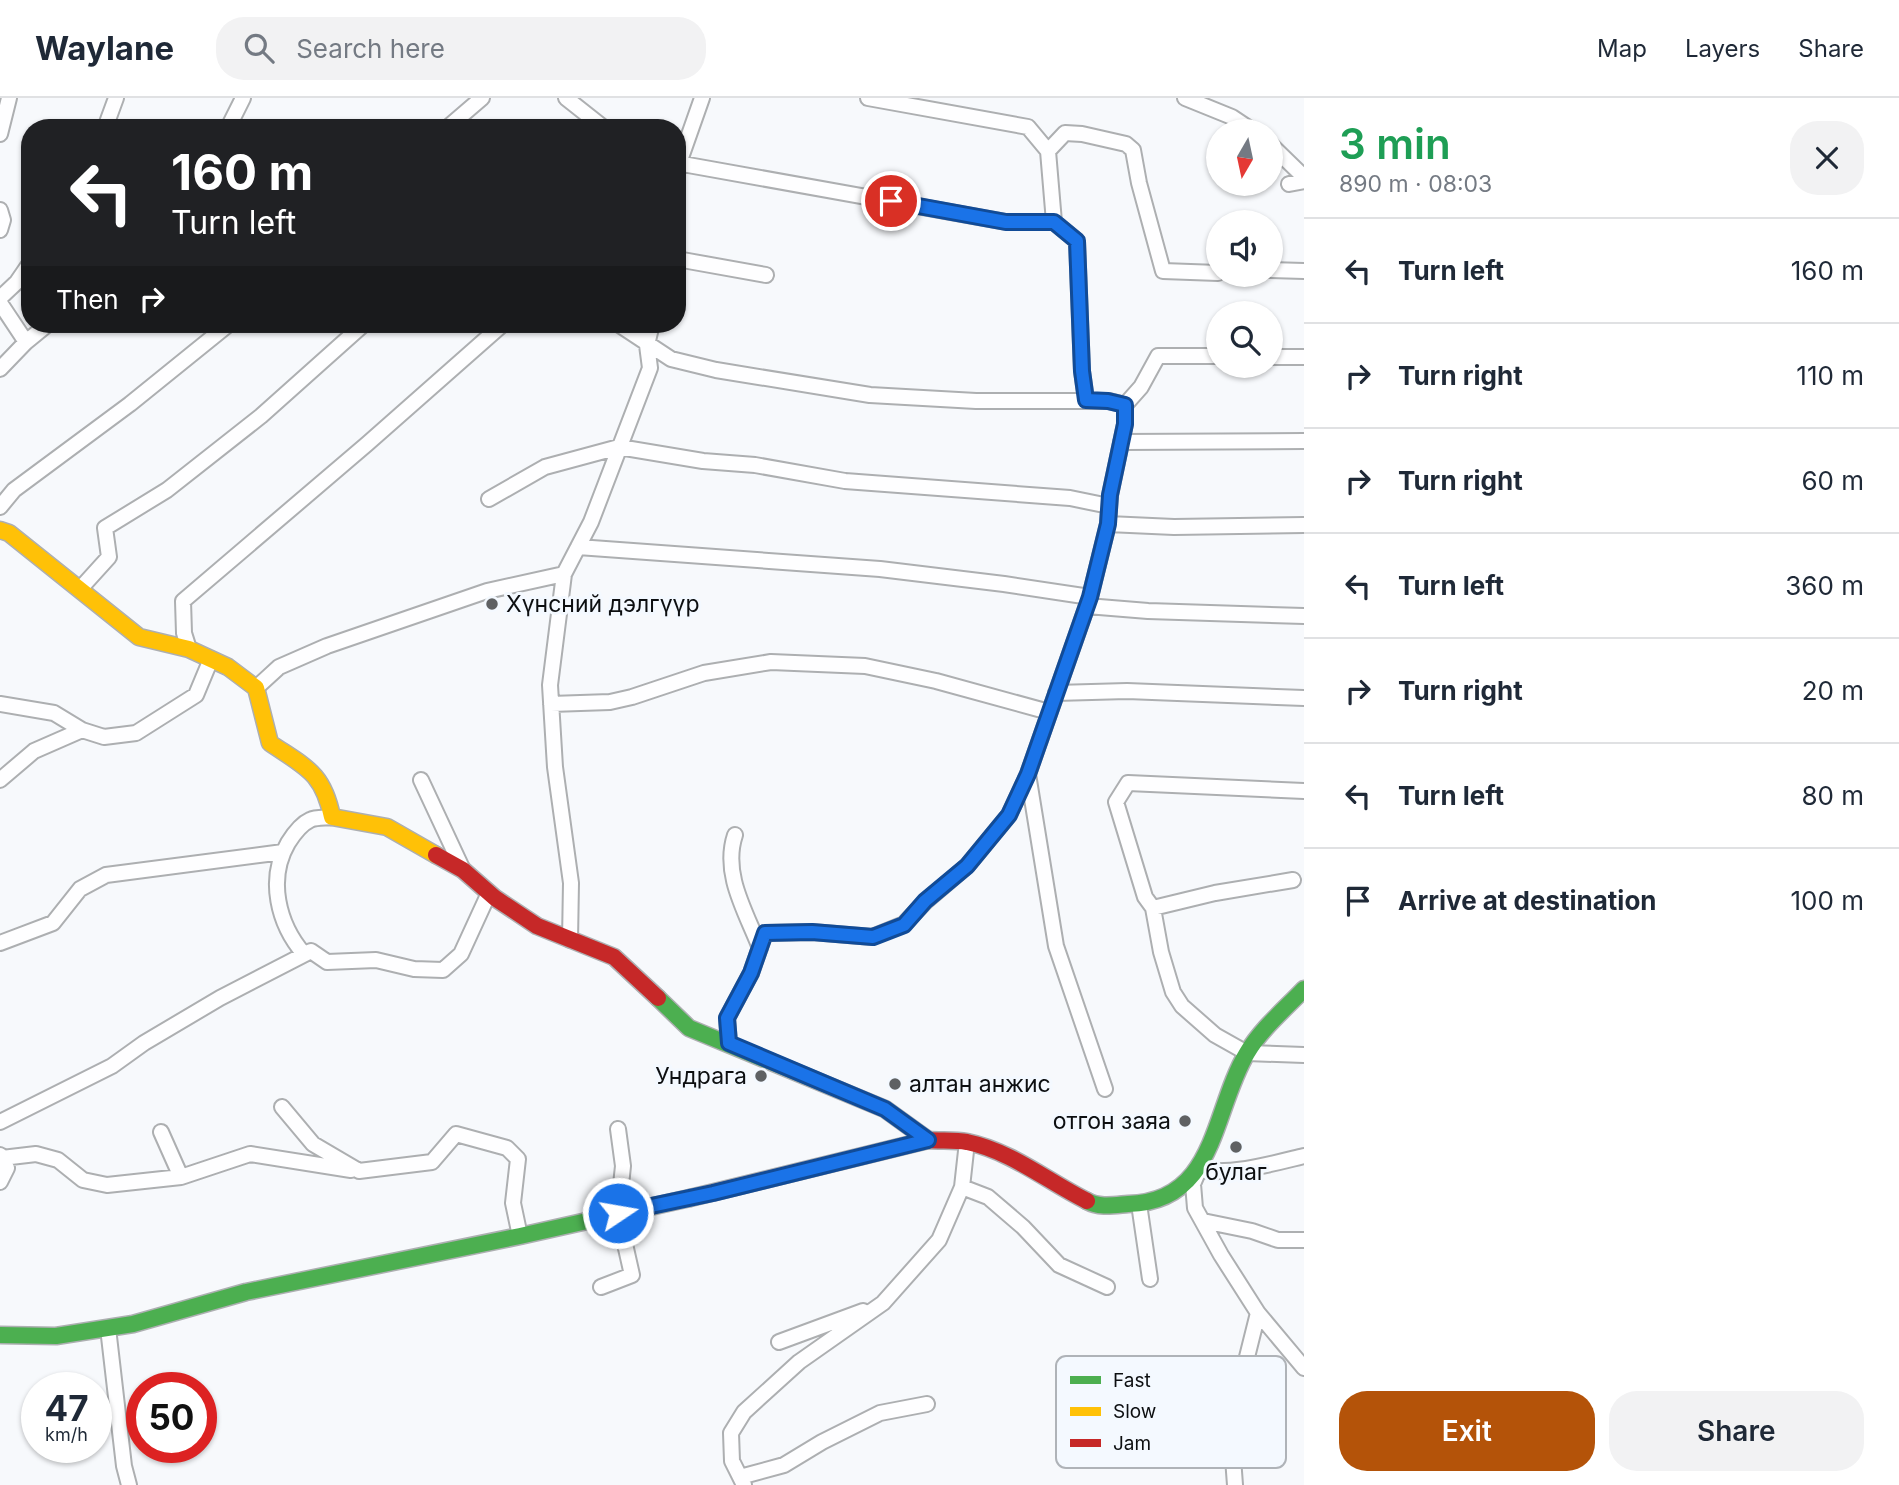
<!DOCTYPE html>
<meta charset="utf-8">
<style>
:root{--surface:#fff;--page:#f2f2f3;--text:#1f2937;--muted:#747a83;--line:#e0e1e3;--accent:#b45309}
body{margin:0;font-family:Inter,sans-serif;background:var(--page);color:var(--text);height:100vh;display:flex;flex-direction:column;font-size:26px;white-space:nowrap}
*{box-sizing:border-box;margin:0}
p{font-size:23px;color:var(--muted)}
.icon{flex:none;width:38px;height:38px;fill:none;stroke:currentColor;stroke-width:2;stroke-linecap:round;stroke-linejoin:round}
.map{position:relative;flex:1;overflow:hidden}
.side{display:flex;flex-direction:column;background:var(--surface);width:595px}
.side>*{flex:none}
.guide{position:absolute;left:21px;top:21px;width:665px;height:214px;border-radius:28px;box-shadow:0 2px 5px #0004;background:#202124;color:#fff;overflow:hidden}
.needle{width:46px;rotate:189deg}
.fabs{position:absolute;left:1206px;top:21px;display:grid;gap:14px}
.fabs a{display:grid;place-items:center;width:77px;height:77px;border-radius:50%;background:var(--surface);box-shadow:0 2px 5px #0004;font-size:35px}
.speed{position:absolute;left:21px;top:1274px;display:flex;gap:14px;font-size:35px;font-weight:700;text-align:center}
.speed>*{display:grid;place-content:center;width:91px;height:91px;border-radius:50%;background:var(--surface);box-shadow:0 2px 5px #0004;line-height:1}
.speed small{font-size:18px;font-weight:400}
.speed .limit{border:10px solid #d22;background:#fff;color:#111}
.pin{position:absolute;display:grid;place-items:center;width:60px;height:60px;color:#fff;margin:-30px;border:4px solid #fff;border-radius:50%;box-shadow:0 2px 7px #0007}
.me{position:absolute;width:77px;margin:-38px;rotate:78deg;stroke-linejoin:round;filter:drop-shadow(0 0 5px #0008)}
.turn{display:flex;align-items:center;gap:24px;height:147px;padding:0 35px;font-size:32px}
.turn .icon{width:91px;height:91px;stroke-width:2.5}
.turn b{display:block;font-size:49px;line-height:60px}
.then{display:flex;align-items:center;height:66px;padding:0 35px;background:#0003;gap:14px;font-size:26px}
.round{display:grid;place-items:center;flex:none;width:74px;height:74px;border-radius:28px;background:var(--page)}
.head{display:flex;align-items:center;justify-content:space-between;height:119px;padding:0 35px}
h1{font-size:42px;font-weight:600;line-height:52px;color:#1e9e55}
.cta{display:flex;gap:14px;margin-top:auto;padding:14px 35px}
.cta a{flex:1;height:80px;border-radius:28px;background:var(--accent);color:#fff;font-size:28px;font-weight:600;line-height:80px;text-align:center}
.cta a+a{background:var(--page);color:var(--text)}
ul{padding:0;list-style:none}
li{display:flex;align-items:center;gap:21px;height:105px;padding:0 35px;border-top:2px solid var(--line)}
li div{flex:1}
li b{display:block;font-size:26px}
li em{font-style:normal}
header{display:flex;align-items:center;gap:42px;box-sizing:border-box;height:98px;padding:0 35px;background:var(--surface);border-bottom:2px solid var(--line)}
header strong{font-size:33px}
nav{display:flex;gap:38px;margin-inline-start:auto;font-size:24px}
.search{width:490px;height:63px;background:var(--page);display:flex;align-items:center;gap:18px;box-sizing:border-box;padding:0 24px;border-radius:28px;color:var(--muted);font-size:26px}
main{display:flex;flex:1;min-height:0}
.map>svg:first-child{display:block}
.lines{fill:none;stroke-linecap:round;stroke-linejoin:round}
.street-casing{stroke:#adafb1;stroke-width:18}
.fast-casing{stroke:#adafb1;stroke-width:19}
.slow-casing{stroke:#adafb1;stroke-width:19}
.jam-casing{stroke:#adafb1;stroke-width:19}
.street{stroke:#fefeff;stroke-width:14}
.fast{stroke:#4caf50;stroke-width:16}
.slow{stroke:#ffc107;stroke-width:16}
.jam{stroke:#c62828;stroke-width:16}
.route-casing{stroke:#114b97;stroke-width:18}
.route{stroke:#1a73e8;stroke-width:12}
.poi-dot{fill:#5f6163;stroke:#f4f9ff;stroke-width:2.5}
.labels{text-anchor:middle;stroke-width:6;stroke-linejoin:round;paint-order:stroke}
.poi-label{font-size:23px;fill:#0d0f11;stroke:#f4f9ff;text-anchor:start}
.key{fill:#f4f9ff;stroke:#afb3b8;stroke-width:2}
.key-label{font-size:19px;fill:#0d0f11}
</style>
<header>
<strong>Waylane</strong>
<div class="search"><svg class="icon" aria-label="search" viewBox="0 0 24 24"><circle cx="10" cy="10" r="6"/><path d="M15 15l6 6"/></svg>Search here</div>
<nav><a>Map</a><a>Layers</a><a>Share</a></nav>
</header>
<main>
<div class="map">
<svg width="1304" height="1387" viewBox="0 0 1304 1387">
<rect width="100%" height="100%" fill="#f7f9fc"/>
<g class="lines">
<defs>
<path id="street" d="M566 0 604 30
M868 0 1028 29 1048 53 1054 124 1077 143 1082 273 1086 302
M1185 0 1232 19 1253 33
M105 30 116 0
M228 30 243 0
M447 30 482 0
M0 36 9 0
M1270 46 1304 79
M1048 53 1065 35 1082 36 1126 46 1133 52 1139 85 1163 173 1218 175
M677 65 1006 124H1054
M677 71 702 0
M1289 86 1304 83
M0 112 3 122 0 132
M677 161 766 177
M1270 172 1304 173
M0 200 17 184 30 165
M0 205 26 244
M618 226 671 261 716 272 870 297 976 303H1109L1125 307 1141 289 1158 258H1218
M1270 259H1304
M0 271 26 244 48 226
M1121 344 1304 343
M489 401 545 369 619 349 703 363 755 367 845 383 1070 400 1109 408
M0 409 14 392 130 306 229 226
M1108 426 1174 429 1304 427
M578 449 880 471 1004 486 1090 499
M80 491 109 459 105 430 167 392 261 318 364 226
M1087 508 1148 513 1304 518
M189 551 184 535 183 503 367 346 503 226
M256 590 279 569 327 548 487 493 564 476
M1056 595 1127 593 1304 600
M0 606 54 615 82 632
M551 606 610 604 632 599 704 575 771 564 865 568 936 583 1049 614
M1028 676 1056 848 1105 991
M0 682 34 653 82 632 104 639 136 635 196 597 211 561
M421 682 463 772
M1304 693 1128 685 1116 704 1145 799 1153 810 1161 854 1173 894 1182 908 1215 937 1247 955 1304 957
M735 737C722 776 746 814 760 850
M1153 810 1215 795 1293 782
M570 842 571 785 555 669 550 587 564 476 591 424 650 270 647 247 652 226
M0 845 53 825 80 791 106 777 283 754
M304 856C278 826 267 781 288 745 293 737 301 726 310 722 316 719 326 720 332 719
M729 945 727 920 751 875 765 835 812 834 872 839 904 826 925 804 967 768 1009 717 1028 676 1090 499 1108 426 1110 397 1125 326V307
M282 1009 313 1046 359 1073 432 1064 456 1036 507 1050 518 1061 513 1105 520 1138
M0 1024 112 968 144 945 220 900 311 853 327 864 376 862 414 871 443 872 461 856 489 795
M0 1057 7 1070 0 1084
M1304 1058C1271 1066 1233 1077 1199 1072L1193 1086 1195 1110 1221 1157 1258 1215 1304 1270
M2 1060 36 1056 58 1062 83 1082 107 1087 181 1079 161 1034
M181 1079 250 1056 351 1072
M962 1089 988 1099 1023 1129 1059 1167 1107 1189
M1139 1106 1150 1181
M1203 1123 1252 1133 1278 1142H1304
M601 1189 632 1177 618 1115 623 1068 618 1031
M108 1230 124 1368 129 1387
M779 1244 863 1213
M740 1379 784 1367 822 1344 880 1315 927 1306
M744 1387 732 1363 731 1335 744 1314 799 1264 883 1205 939 1142 962 1089 967 1044
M1235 1387 1231 1333 1237 1299 1258 1215"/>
<path id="fast" d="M658 900 689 930 885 1011 928 1042
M1087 1103C1099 1110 1115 1107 1128 1106 1217 1104 1212 1013 1247 955 1261 931 1285 911 1304 891
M0 1237 56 1238 133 1226 246 1194 520 1138 690 1100"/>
<path id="slow" d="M0 432 9 435 139 539 189 551 228 569 256 590 270 645C305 669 323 674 332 719L387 729 436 757"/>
<path id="jam" d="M436 757 463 772 495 800 537 828 614 859 658 900
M690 1100 928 1042C941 1043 955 1042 967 1044 1011 1053 1047 1083 1087 1103"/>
</defs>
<use href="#street" class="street-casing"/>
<use href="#fast" class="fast-casing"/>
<use href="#slow" class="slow-casing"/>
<use href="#jam" class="jam-casing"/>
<use href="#street" class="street"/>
<use href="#fast" class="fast"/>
<use href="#slow" class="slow"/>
<use href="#jam" class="jam"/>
</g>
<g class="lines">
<defs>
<path id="route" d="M618 1115 713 1095 928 1042 885 1011 729 945 727 920 751 875 765 835 812 834 873 839 904 827 925 803 967 768 1009 717 1028 676 1090 499 1108 426 1110 397 1125 326V307L1108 303 1086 302 1082 273 1077 143 1054 124H1006L891 103"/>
</defs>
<use href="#route" class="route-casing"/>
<use href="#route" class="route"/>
</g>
<g class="poi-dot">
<circle cx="492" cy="506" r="7"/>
<circle cx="761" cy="978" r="7"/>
<circle cx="895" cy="986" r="7"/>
<circle cx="1185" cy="1023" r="7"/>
<circle cx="1236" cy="1049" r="7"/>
</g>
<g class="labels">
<g class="poi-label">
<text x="506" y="514">Хүнсний дэлгүүр</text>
<text x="747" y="986" text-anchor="end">Ундрага</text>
<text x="909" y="994">алтан анжис</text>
<text x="1171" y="1031" text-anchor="end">отгон заяа</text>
<text x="1236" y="1082" text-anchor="middle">булаг</text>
</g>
</g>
<rect x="1056" y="1258" width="230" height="112" rx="10" class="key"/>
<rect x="1070" y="1278" width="31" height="8" fill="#4caf50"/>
<rect x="1070" y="1309" width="31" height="9" fill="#ffc107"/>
<rect x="1070" y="1341" width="31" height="8" fill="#c62828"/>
<g class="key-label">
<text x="1113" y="1289">Fast</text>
<text x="1113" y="1320">Slow</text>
<text x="1113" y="1352">Jam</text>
</g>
</svg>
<div class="fabs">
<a><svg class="needle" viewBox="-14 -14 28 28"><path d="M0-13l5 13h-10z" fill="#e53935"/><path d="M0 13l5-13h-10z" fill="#747a83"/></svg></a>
<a><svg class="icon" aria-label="sound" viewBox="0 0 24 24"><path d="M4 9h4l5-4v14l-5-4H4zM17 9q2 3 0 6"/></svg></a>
<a><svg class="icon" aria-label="search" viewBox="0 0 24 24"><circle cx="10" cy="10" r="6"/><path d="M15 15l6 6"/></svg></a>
</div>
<div class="speed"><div>47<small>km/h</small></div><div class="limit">50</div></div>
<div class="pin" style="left:891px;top:103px;background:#d93025"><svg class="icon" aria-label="arrive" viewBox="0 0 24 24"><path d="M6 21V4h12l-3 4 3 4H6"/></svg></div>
<svg class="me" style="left:618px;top:1115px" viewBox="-20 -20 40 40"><circle r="17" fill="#1a73e8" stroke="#fff" stroke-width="3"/><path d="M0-11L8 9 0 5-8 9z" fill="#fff"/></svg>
<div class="guide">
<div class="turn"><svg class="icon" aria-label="left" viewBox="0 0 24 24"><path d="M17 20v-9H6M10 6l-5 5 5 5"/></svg><div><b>160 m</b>Turn left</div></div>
<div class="then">Then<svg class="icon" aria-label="right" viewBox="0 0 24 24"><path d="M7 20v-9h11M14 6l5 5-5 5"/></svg></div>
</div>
</div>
<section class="side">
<div class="head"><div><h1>3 min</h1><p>890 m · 08:03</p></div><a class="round"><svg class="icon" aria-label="close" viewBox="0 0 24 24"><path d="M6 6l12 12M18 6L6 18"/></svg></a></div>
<ul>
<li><svg class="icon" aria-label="left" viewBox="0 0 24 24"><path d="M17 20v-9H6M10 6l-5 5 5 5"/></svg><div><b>Turn left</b></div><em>160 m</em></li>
<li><svg class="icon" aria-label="right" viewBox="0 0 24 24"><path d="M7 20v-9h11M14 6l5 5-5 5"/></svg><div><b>Turn right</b></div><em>110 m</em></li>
<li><svg class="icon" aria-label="right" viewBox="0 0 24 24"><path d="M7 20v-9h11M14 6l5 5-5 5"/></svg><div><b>Turn right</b></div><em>60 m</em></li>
<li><svg class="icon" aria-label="left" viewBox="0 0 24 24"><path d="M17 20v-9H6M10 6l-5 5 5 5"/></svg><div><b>Turn left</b></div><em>360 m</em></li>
<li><svg class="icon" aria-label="right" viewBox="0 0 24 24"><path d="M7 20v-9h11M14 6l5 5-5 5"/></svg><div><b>Turn right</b></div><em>20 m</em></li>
<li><svg class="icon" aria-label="left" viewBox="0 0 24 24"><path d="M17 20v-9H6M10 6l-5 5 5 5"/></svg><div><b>Turn left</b></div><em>80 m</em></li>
<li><svg class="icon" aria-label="arrive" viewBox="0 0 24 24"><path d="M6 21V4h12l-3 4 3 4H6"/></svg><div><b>Arrive at destination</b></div><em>100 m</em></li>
</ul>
<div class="cta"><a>Exit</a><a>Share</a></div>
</section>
</main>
